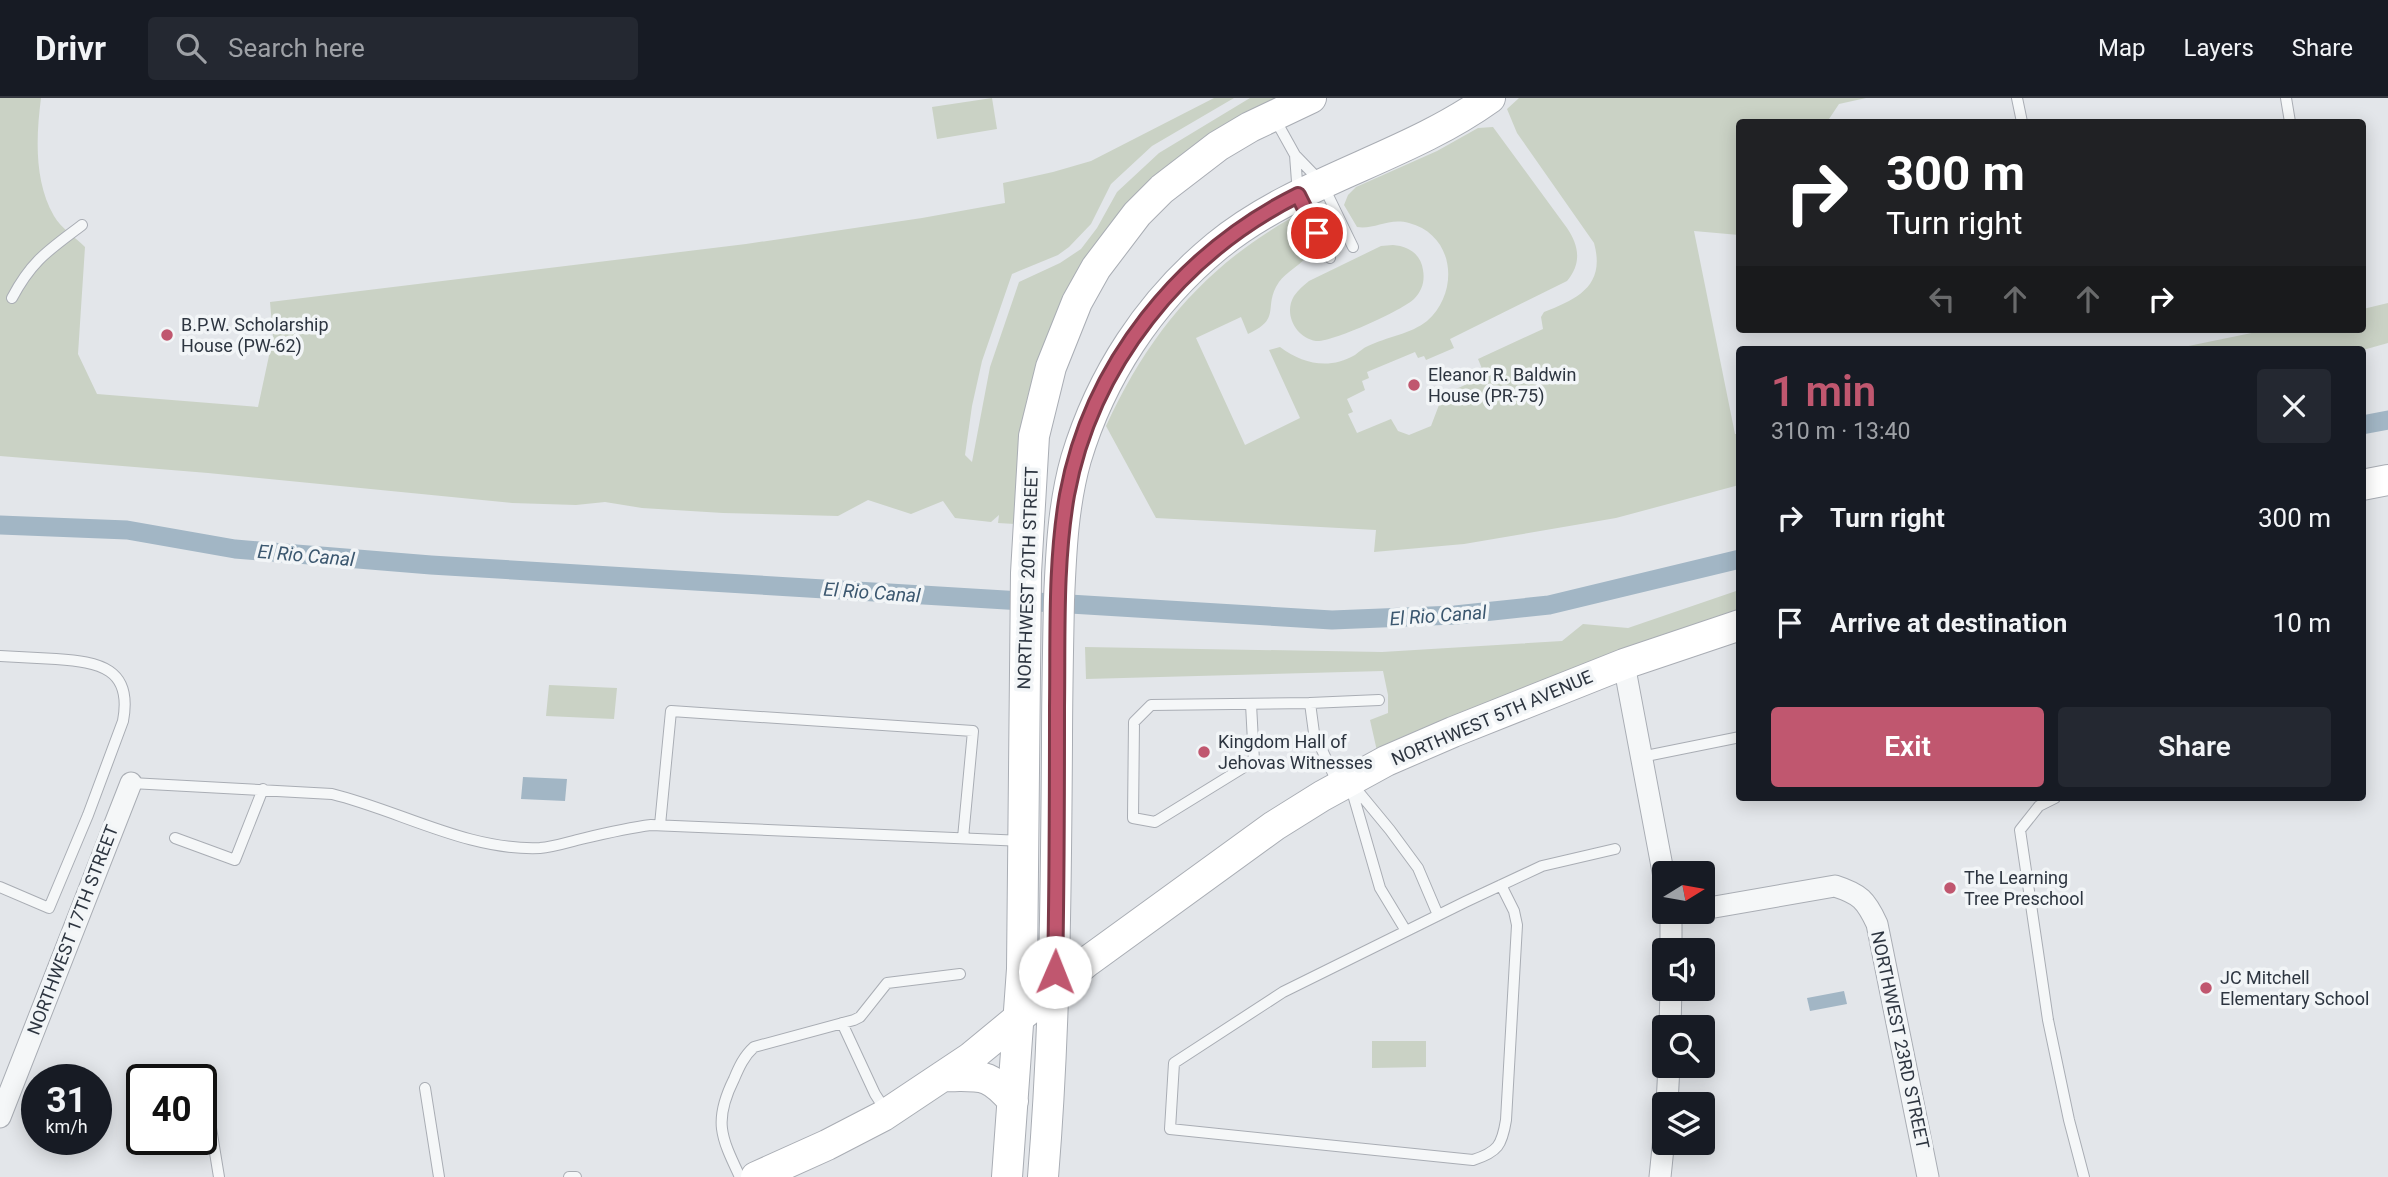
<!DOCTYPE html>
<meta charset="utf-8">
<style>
:root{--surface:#171b24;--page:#242831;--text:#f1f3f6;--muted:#9ea1a6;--line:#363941;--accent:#c0576f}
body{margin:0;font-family:Roboto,sans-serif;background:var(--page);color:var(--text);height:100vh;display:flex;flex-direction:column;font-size:26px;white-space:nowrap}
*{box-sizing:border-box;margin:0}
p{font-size:23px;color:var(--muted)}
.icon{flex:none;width:38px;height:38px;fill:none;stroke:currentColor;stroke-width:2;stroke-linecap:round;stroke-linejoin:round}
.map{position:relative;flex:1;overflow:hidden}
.drawer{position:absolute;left:1736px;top:248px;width:630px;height:455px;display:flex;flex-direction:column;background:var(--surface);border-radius:7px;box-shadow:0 4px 18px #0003}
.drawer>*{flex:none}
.guide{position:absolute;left:1736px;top:21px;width:630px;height:214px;border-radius:7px;box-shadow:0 4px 18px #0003;background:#202124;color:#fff;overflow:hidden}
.needle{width:46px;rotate:79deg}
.tools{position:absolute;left:1652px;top:763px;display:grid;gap:14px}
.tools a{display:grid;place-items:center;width:63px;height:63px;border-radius:7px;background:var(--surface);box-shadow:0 4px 18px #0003;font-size:35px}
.speed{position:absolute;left:21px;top:966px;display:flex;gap:14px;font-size:35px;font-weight:700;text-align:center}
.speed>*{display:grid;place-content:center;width:91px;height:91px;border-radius:50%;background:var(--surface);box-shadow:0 4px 18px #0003;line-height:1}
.speed small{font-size:18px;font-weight:400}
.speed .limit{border:4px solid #111;border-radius:10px;background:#fff;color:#111}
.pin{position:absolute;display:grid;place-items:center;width:60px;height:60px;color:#fff;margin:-30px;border:4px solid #fff;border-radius:50%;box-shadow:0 2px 7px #0007}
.me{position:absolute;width:77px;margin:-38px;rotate:1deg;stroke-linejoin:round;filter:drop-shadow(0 0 5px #0008)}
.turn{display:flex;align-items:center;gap:24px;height:147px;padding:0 35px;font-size:32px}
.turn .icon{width:91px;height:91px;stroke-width:2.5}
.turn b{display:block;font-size:49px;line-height:60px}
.lanes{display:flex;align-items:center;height:66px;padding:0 35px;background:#0003;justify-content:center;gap:35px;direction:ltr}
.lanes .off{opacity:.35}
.round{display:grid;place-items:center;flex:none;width:74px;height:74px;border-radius:7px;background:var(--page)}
.headline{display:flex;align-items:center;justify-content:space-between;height:119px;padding:0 35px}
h1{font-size:42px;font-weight:600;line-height:52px;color:var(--accent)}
.cta{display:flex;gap:14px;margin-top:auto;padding:14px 35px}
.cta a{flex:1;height:80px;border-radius:7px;background:var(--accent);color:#fff;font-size:28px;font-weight:600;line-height:80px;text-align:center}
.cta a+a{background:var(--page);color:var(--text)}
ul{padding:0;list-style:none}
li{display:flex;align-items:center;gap:21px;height:105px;padding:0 35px}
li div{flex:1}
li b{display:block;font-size:26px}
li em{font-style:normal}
header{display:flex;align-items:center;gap:42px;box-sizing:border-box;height:98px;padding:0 35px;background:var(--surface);border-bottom:2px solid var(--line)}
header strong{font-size:33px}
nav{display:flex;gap:38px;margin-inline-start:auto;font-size:24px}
.search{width:490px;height:63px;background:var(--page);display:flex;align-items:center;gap:18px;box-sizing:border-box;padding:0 24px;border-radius:7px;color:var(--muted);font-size:26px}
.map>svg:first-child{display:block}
.green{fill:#cad2c5}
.water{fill:#a2b6c5}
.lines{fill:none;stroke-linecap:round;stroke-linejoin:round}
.canal{stroke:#a2b6c5;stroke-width:19}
.lane-casing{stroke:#a9adb4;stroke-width:12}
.street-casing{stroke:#a9adb4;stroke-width:23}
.secondary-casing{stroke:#a9adb4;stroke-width:32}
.lane{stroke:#f5f7f8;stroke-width:10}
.street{stroke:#f5f7f8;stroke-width:21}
.secondary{stroke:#fff;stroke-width:30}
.route-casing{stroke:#7d3948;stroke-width:18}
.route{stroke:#c0576f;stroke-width:12}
.poi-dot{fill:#c0576f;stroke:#f2f5f7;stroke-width:2.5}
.labels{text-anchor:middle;stroke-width:7;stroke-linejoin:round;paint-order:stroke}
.poi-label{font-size:18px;fill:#2d3540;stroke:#f2f5f7;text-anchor:start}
.street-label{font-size:18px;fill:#2d3540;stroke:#f2f5f7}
.water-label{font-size:19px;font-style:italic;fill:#3b576f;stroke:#f2f5f7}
</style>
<header>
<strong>Drivr</strong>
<div class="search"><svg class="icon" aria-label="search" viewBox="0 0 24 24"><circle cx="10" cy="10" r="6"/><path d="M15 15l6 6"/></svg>Search here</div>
<nav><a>Map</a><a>Layers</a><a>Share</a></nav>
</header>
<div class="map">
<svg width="2388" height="1079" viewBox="0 0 2388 1079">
<rect width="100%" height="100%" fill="#e3e6ea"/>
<path class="green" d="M0 0H41C36 39 34 83 54 118 61 130 76 140 85 149L78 256 97 296 258 309 273 239 270 204 746 146 922 120 1005 105 1003 85 1053 74 1091 63 1214 0H1234L1152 48 1111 86 1091 126 1069 149 1058 157 1012 176 982 263 972 308 965 357 972 364 990 269 1019 184 1060 165 1081 151 1097 130 1117 94 1159 55 1250 0H1280L1075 179C1048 231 1026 287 1019 346 1016 372 1016 399 1015 426L998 425 999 417 991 424 955 420 943 403 911 416 868 402 838 418 723 415 642 410 605 404 576 407 512 405 208 375 0 358Z
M992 0 997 31 937 41 932 9Z
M1519 0H1866L1839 6 1827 24H1740L1739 137 1694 133 1735 336H1739V387L1616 420 1464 446 1374 454 1376 432 1156 420 1106 328C1148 237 1203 170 1291 120L1297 118C1305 124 1317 140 1314 150 1311 160 1287 173 1279 184 1262 209 1283 220 1248 236L1241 219 1196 240 1245 347 1300 320 1269 252 1280 249C1303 266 1329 272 1355 257 1359 254 1363 250 1368 248 1386 239 1411 236 1427 223 1460 194 1455 137 1409 125 1389 119 1374 132 1357 129L1344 107 1348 97 1356 89 1437 53 1478 30 1493 29 1567 130C1579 148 1582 165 1567 183L1450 241 1454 250 1426 262 1424 258 1418 260 1415 254 1367 274 1369 280 1362 283 1365 292 1347 301 1353 314 1348 316 1357 335 1391 321 1398 333 1409 337 1431 328 1439 307 1436 300 1485 278 1478 261 1543 231 1541 219 1544 214C1577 201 1606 188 1594 145L1517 35 1507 11Z
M1393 147C1408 148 1421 156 1423 172 1425 183 1422 193 1414 201 1403 212 1331 245 1316 243 1296 240 1283 216 1294 198 1298 192 1304 187 1309 183L1381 148Z
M2388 205V245L2363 252H2169L2271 231H2362L2363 211Z
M1739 492V514L1377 653 1370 622 1388 615V597L1383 573 1086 581 1085 549 1382 554 1562 543 1583 526 1628 530Z
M549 587 617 590 614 621 546 618Z
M1372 943H1426V969L1372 970Z"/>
<path class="water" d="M523 679 567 681 565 703 521 701Z
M1844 893 1847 906 1810 913 1807 900Z"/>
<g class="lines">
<path class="canal" d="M2362 327 2388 322
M0 427 127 432 235 451 431 467 1332 522 1455 517 1549 507 1740 461"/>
<defs>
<path id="lane" d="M2017 0 2022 24
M2286 0 2290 24
M1275 21 1295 57 1322 85 1353 149
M1295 57 1298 97 1330 160
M12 200C32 162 49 152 82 127
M0 558C19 559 37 560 56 561 99 564 133 570 123 623L88 717 49 810 0 789
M1251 606 1254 663 1155 724 1133 720 1134 624 1151 607 1310 605
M1641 659 1740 639
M131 685 332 696C401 713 468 753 540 750 553 749 565 745 577 742 602 736 626 730 651 727L1023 743
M1338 686 1314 635 1310 605 1379 602
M1350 686 1380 790 1406 833
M1352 686 1390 732 1418 770 1438 817
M2055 700 2039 708 2020 732 2048 922 2069 1022 2084 1079
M660 727 671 613 973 633 963 740
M175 740 235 762 263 691
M1501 787 1514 813 1517 827 1506 1022C1502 1047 1498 1054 1473 1062L1170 1031 1174 965 1283 894 1465 804 1542 768 1615 751
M842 925 875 996 886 1013
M425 990 439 1079
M210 1024 219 1079
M569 1079H576
M740 1079C721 1039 713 1023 734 981 739 969 744 958 754 949L854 922 860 919 887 885 960 876"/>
<path id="street" d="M1624 566 1664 779
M1703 811 1835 788C1860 796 1866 802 1877 826L1928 1079
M1671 814V852
M1670 929 1671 891
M1667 1006 1669 968
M0 1019 131 685
M1660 1079 1664 1040"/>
<path id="secondary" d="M2362 387 2388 382
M943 978C981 979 987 973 1013 1003
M756 1079 827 1047 883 1018 970 960 1088 863 1274 728 1322 698 1386 663 1453 634 1624 566 1740 527
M1007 1079 1022 871 1026 475 1034 338 1051 269 1077 204 1096 170 1137 116 1162 91 1218 48 1250 29 1311 0
M1043 1079C1055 934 1056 790 1057 645 1057 598 1058 550 1059 502 1061 455 1063 407 1076 361 1101 278 1149 204 1217 148 1298 82 1405 61 1490 0"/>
</defs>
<use href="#lane" class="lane-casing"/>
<use href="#street" class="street-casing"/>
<use href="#secondary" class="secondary-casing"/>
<use href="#lane" class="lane"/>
<use href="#street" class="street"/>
<use href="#secondary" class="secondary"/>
</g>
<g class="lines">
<defs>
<path id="route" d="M1055 874C1057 785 1057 697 1057 609 1058 539 1055 466 1067 397 1091 267 1180 156 1298 97L1317 135"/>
</defs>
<use href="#route" class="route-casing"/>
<use href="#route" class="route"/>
</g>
<g class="poi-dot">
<circle cx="167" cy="237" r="7"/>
<circle cx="1414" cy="287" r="7"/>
<circle cx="1204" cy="654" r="7"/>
<circle cx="1950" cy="790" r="7"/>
<circle cx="2206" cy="890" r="7"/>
</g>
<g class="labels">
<g class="poi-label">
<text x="181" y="233">B.P.W. Scholarship<tspan x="181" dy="21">House (PW-62)</tspan></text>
<text x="1428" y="283">Eleanor R. Baldwin<tspan x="1428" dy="21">House (PR-75)</tspan></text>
<text x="1218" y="650">Kingdom Hall of<tspan x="1218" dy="21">Jehovas Witnesses</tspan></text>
<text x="1964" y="786">The Learning<tspan x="1964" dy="21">Tree Preschool</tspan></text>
<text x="2220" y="886">JC Mitchell<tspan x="2220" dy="21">Elementary School</tspan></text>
</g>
<g class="street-label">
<text transform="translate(1028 480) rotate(-88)" y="6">NORTHWEST 20TH STREET</text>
<text transform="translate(1492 620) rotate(-23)" y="6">NORTHWEST 5TH AVENUE</text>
<text transform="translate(73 832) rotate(-69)" y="6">NORTHWEST 17TH STREET</text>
<text transform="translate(1900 942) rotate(78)" y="6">NORTHWEST 23RD STREET</text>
</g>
<g class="water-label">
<text transform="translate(306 457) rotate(5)" y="7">El Rio Canal</text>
<text transform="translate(872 494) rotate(4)" y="7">El Rio Canal</text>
<text transform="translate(1438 517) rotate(-4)" y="7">El Rio Canal</text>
</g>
</g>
</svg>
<div class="tools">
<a><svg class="needle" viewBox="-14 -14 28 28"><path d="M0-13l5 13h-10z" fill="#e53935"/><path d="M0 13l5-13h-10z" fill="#9ea1a6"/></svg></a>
<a><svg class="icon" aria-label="sound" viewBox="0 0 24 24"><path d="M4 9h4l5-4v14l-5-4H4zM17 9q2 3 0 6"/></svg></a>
<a><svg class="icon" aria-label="search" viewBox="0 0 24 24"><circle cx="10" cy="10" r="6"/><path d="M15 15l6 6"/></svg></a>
<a><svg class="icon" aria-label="layers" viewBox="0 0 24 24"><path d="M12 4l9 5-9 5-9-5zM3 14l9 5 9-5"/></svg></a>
</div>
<div class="speed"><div>31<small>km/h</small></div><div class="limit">40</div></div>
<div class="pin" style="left:1317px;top:135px;background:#d93025"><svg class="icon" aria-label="arrive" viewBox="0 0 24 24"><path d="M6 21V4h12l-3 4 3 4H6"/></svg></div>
<svg class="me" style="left:1055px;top:874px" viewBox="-20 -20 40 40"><circle r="19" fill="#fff"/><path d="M0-13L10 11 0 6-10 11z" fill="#c0576f"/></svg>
<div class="guide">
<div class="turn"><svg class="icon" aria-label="right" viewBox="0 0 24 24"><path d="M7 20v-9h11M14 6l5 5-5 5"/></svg><div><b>300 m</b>Turn right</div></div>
<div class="lanes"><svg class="icon off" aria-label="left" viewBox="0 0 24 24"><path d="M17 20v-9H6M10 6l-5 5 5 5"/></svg><svg class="icon off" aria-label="ahead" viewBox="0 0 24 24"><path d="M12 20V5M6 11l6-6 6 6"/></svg><svg class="icon off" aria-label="ahead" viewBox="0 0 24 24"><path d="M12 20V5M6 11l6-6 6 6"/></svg><svg class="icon" aria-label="right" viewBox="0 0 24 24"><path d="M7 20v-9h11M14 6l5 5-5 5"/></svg></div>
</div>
<section class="drawer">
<div class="headline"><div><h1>1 min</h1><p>310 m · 13:40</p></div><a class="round"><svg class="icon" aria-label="close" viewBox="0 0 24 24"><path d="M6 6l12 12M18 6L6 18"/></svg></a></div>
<ul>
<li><svg class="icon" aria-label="right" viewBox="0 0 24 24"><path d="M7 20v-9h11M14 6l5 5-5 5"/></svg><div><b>Turn right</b></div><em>300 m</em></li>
<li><svg class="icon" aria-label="arrive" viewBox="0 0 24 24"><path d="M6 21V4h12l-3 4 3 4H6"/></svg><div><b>Arrive at destination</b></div><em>10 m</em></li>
</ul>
<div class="cta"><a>Exit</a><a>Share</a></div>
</section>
</div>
